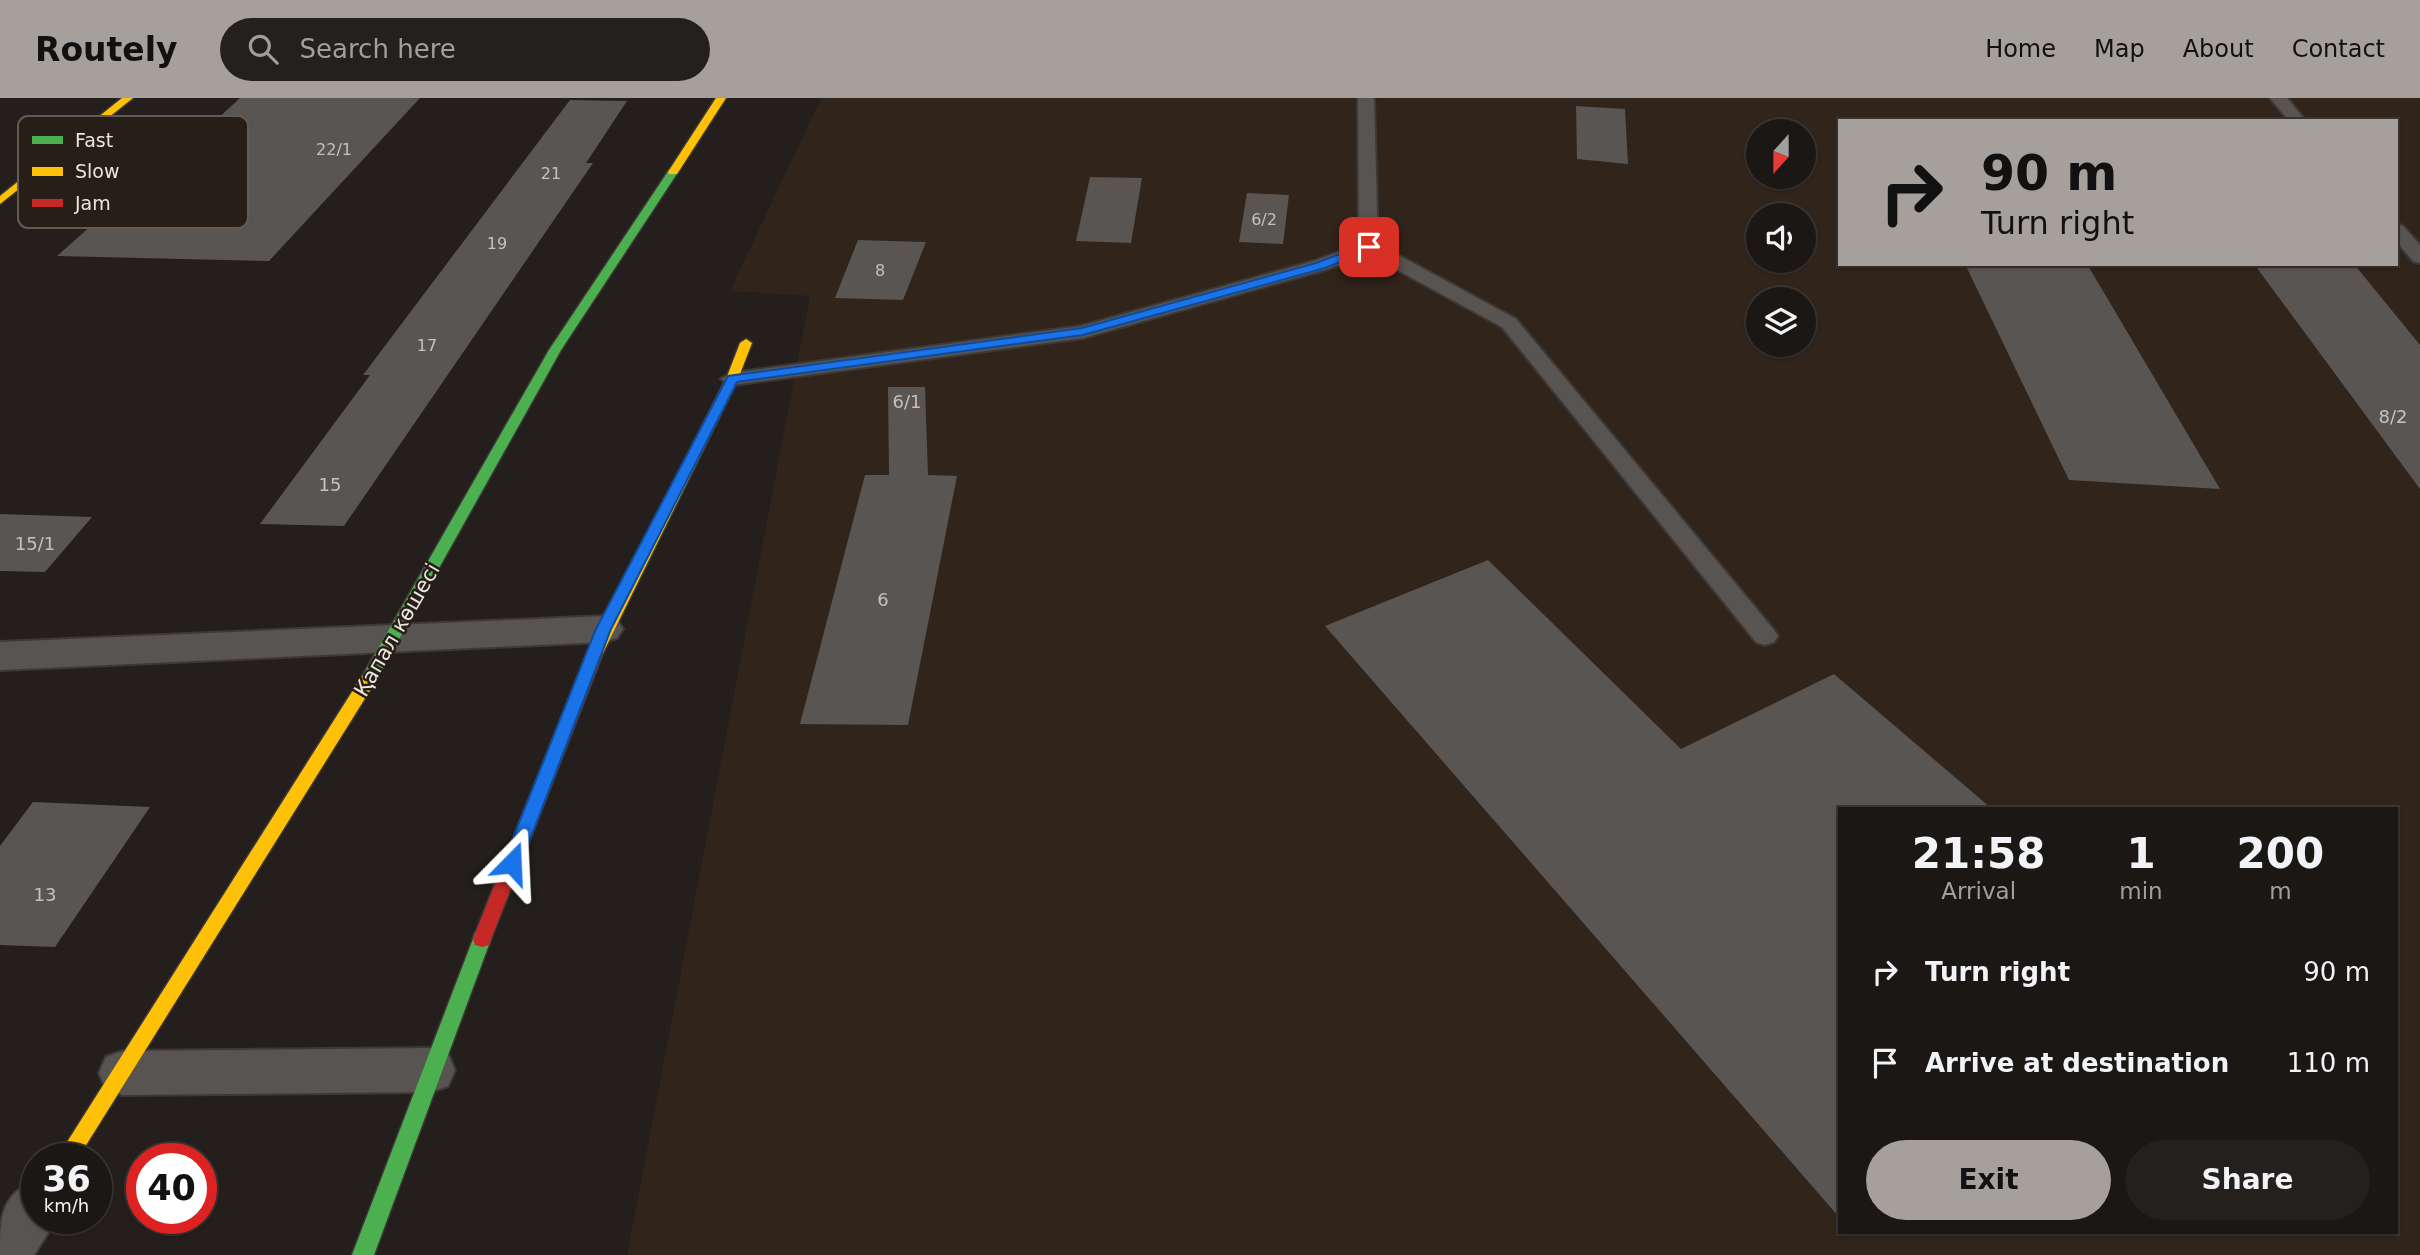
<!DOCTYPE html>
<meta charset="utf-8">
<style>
:root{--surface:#1b1715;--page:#24201e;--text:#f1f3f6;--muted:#a09fa0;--line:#393634;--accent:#a5a09c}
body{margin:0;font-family:"DejaVu Sans",sans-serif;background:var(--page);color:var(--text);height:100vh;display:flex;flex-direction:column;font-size:26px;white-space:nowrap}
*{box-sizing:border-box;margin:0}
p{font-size:23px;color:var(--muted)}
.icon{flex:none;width:38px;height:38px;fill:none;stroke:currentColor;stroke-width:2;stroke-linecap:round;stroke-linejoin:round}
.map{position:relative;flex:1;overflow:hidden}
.drawer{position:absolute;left:1838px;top:709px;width:560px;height:427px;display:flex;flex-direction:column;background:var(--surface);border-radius:0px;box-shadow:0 2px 5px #0004,0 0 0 2px var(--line)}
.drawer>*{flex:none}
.top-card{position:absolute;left:1838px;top:21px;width:560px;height:147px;border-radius:0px;box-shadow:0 2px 5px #0004,0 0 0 2px var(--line);background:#a5a09c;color:#111;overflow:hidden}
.needle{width:46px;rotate:201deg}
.buttons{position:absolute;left:1746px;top:21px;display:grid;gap:14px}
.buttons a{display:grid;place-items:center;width:70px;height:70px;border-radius:50%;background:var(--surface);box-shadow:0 2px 5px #0004,0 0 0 2px var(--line);font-size:35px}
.speed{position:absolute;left:21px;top:1045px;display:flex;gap:14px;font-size:35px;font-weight:700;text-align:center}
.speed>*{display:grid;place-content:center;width:91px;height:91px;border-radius:50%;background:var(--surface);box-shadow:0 2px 5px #0004,0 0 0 2px var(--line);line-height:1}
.speed small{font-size:18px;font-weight:400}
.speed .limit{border:10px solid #d22;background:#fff;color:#111}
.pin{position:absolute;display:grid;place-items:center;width:60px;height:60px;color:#fff;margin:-30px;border-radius:14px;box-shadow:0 4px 10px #0006}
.me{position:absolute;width:77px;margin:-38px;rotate:21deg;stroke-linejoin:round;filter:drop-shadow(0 0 5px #0008)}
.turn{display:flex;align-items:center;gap:24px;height:147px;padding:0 28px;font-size:32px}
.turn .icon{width:91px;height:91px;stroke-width:2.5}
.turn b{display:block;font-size:49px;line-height:60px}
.eta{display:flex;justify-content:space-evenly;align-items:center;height:119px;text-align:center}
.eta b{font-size:42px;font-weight:800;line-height:49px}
.action{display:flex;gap:14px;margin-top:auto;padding:14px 28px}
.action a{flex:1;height:80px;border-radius:42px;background:var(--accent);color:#111;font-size:28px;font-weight:800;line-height:80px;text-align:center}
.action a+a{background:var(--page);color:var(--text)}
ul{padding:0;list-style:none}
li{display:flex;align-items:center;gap:21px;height:91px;padding:0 28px}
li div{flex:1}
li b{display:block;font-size:26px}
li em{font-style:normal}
header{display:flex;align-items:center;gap:42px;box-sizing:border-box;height:98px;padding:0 35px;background:var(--accent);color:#111}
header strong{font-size:33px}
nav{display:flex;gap:38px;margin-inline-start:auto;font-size:24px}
.search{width:490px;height:63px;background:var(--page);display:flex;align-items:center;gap:18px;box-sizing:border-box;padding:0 24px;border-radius:38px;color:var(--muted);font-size:26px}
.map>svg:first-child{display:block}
.built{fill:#31241b;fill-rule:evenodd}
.building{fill:#595552}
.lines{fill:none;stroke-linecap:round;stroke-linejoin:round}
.lane-casing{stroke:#3d3936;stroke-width:4}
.street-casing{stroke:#3d3936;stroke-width:4}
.fast-casing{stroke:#3d3936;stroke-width:3}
.slow-casing{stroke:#3d3936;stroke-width:3}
.jam-casing{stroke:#3d3936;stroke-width:3}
.lane{fill:#585452;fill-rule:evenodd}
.street{fill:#585452;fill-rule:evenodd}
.fast{fill:#4caf50;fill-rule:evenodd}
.slow{fill:#ffc107;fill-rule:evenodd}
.jam{fill:#c62828;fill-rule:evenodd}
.route{fill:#1a73e8;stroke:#114b97;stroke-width:2}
.labels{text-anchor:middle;stroke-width:5;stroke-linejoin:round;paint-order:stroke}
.far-number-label{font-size:16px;fill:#c6c1bd}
.number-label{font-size:18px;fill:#c6c1bd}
.street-label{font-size:21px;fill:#ebe5e1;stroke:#271e18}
.key{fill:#271e18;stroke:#625a54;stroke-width:2}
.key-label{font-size:19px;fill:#ebe5e1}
</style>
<header>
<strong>Routely</strong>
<div class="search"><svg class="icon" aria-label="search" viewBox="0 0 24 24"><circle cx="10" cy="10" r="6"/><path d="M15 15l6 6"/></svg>Search here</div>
<nav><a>Home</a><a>Map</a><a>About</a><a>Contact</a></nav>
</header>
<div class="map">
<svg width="2420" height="1157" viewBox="0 0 2420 1157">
<rect width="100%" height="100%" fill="#241f1c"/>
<path class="built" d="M821 0H2420V1157H627L810 198 730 193ZM1839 23H2396V166H1839ZM1759 33H1804V79H1759ZM1759 117H1804V163H1759ZM1759 201H1804V247H1759ZM1839 710H2396V1134H1839Z"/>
<path class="building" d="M240 0H420L269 163 57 158 192 38H199Z
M570 2 627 3 586 65H593L344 428 260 426 370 277H363Z
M1576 8 1625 11 1628 66 1577 61Z
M1090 79 1142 80 1131 145 1076 143Z
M1247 95 1289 97 1283 146 1239 144Z
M858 142 926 144 903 202 835 200Z
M1965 166H2087L2220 391 2069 382Z
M2254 166H2354L2420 247V391Z
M888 289H925L928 377 957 378 908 627 800 626 865 377H889Z
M0 416 92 419 45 474 0 473Z
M1488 462 1681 651 1834 576 1991 710H1839V1119L1325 528Z
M33 704 150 709 55 849 0 847V748Z"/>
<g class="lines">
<defs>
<path id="lane" d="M1358 0H1374L1378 146 1516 221 1774 532 1778 538 1774 544 1765 547 1756 544 1502 229 1368 156 1328 171 1083 240 732 287 721 281 732 275 1081 228 1314 163 1359 146Z
M2270 0H2287L2306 23H2289Z
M2396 126 2403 128 2420 147V165L2413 163 2396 143Z"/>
<path id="street" d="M604 518 617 522 623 531 617 540 604 544 0 572V544Z
M431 950 448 956 455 972 448 988 431 994 123 997 106 991 99 975 106 959 123 953Z
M37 1081V1120H57L55 1124 34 1157H0C0 1120 0 1097 37 1081Z"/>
<path id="fast" d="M669 72 678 74 561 252 374 586H362L360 582 549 252Z
M482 833 489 835 491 841 374 1157H352L473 841 475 835Z"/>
<path id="slow" d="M122 0H133L0 106V98Z
M716 0H726L677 76H669L668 74Z
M746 241 752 245 738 281 603 555 595 561 590 559 587 555 726 281 740 245Z
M368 576 376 582 374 586 78 1060H57L362 578Z"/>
<path id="jam" d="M595 549 603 555 491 841 489 847 482 849 475 847 473 841 587 555Z"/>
</defs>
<use href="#lane" class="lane-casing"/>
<use href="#street" class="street-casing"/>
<use href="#fast" class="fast-casing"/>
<use href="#slow" class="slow-casing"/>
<use href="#jam" class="jam-casing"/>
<use href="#lane" class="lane"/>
<use href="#street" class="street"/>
<use href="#fast" class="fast"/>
<use href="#slow" class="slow"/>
<use href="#jam" class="jam"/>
</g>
<path class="route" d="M1369 145 1375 149 1373 151 1325 170 1083 237 737 284 611 531 521 765 519 770H506L503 765 596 531 728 278 1082 230 1316 165Z"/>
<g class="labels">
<g class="far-number-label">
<text x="334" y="57">22/1</text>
<text x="551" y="81">21</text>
<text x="1264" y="127">6/2</text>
<text x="497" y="151">19</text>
<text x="880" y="178">8</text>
<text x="427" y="253">17</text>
</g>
<g class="number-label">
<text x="907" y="310">6/1</text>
<text x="2393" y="325">8/2</text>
<text x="330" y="393">15</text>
<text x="35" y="452">15/1</text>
<text x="883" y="508">6</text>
<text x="45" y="803">13</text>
</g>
<g class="street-label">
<text transform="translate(397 532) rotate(-60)" y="7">Қапал көшесі</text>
</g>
</g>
<rect x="18" y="18" width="230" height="112" rx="10" class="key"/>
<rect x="32" y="38" width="31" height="8" fill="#4caf50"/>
<rect x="32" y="69" width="31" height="9" fill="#ffc107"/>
<rect x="32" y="101" width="31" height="8" fill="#c62828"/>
<g class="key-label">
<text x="75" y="49">Fast</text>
<text x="75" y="80">Slow</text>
<text x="75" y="112">Jam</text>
</g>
</svg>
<div class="buttons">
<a><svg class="needle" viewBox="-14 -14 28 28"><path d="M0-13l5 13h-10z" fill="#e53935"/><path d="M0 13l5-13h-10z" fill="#a09fa0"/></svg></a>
<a><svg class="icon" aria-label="sound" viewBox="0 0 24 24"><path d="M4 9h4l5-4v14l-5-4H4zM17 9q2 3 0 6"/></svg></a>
<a><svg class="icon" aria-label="layers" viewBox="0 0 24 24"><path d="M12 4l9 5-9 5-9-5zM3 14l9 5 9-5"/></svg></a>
</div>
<div class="speed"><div>36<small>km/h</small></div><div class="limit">40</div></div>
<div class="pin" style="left:1369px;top:149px;background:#d93025"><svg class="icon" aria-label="arrive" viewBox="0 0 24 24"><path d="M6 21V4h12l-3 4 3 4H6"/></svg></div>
<svg class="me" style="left:512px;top:765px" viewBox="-20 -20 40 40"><path d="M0-17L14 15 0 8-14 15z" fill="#1a73e8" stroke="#fff" stroke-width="4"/></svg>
<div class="top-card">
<div class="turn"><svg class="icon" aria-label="right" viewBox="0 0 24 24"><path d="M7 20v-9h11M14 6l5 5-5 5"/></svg><div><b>90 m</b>Turn right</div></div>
</div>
<section class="drawer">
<div class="eta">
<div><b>21:58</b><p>Arrival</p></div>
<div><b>1</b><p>min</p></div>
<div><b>200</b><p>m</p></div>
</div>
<ul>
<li><svg class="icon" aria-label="right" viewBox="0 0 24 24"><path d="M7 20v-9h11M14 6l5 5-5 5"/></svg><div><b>Turn right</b></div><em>90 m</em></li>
<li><svg class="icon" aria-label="arrive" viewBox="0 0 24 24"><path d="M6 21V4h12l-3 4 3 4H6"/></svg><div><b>Arrive at destination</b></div><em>110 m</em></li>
</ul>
<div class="action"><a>Exit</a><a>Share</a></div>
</section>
</div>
